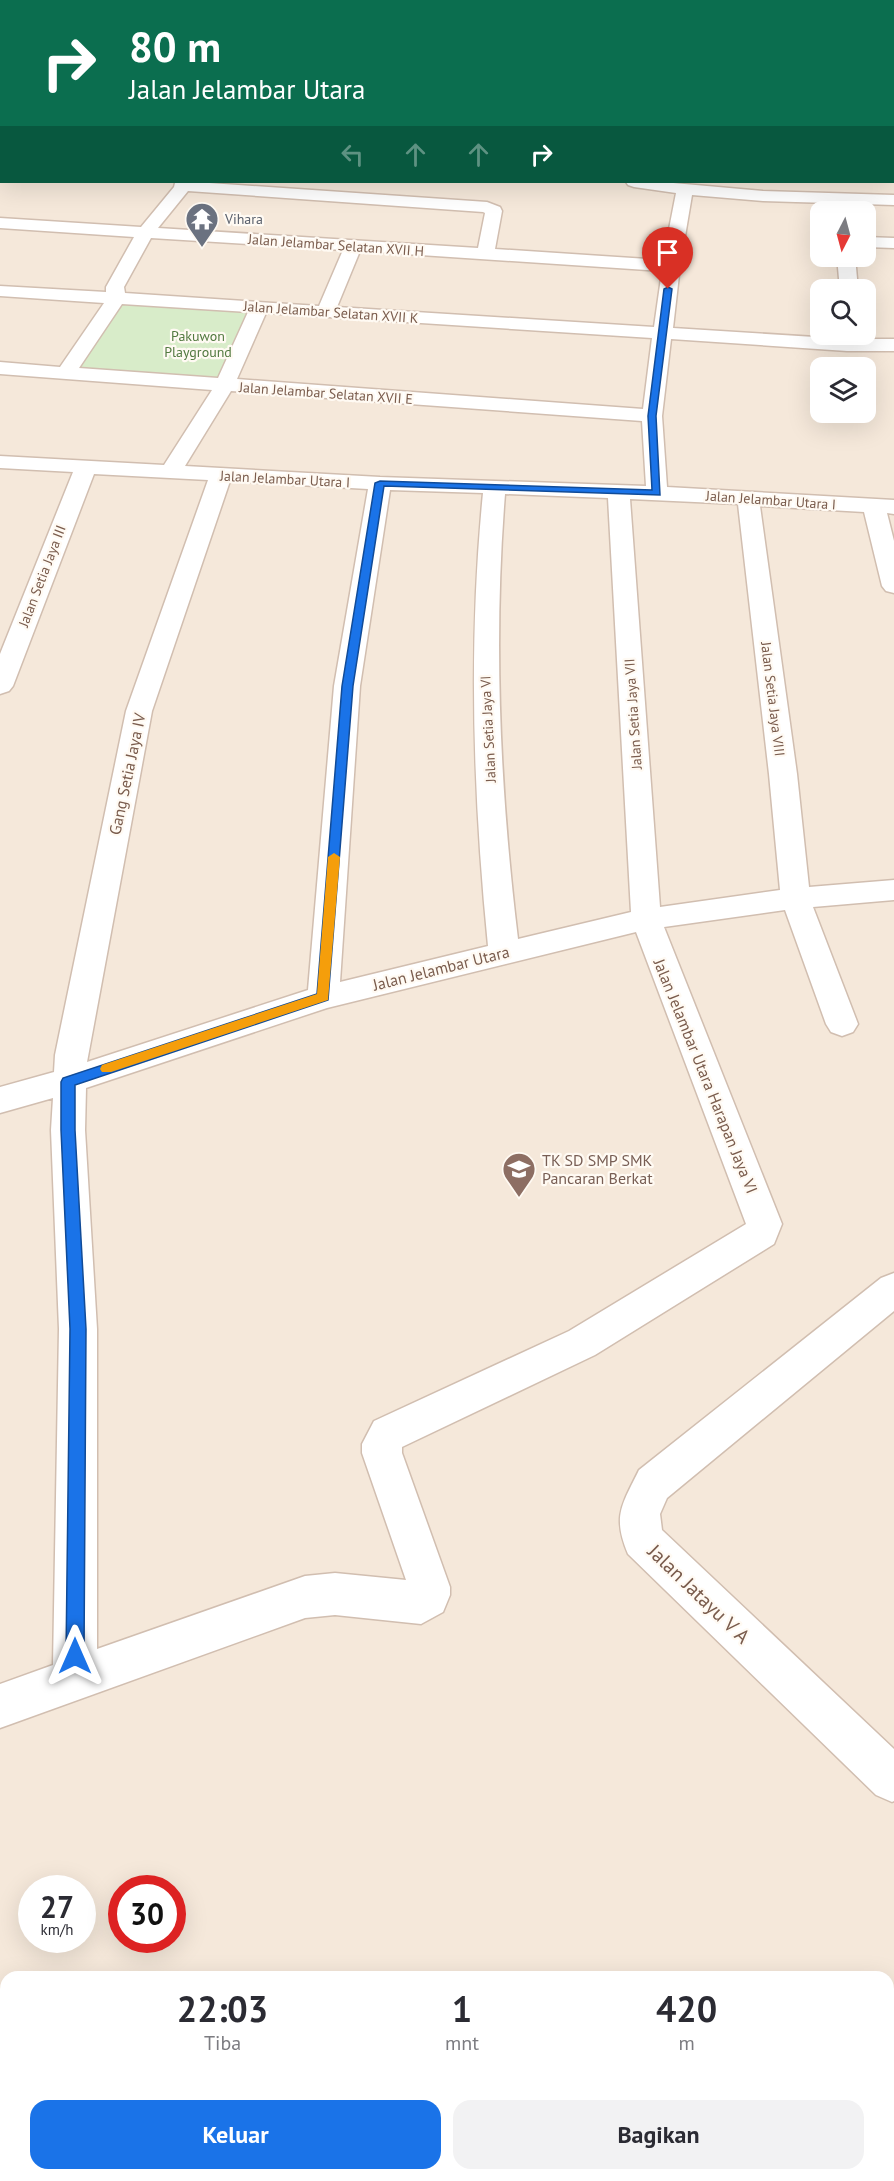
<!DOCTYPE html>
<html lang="id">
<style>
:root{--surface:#fff;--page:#f2f2f3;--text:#2b2b33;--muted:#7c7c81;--accent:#1a73e8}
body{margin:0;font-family:"PT Sans",sans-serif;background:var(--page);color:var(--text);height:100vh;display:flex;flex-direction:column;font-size:22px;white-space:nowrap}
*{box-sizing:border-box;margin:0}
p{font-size:20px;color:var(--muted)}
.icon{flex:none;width:33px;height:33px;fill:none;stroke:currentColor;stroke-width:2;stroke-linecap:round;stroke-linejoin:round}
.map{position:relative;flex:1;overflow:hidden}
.panel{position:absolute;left:0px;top:1971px;width:894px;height:210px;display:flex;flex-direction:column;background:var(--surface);border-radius:18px 18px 0 0;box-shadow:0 6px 24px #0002}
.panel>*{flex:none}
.hud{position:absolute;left:0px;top:0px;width:894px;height:183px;box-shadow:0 6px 24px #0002;background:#0b6e4f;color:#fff;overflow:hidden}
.needle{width:39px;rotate:186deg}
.buttons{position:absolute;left:810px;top:201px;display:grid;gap:12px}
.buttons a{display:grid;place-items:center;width:66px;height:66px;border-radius:12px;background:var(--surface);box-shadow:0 6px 24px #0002;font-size:30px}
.speed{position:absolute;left:18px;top:1875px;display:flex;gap:12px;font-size:30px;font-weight:700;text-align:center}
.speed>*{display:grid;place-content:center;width:78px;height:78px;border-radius:50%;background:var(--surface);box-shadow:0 6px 24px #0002;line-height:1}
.speed small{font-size:15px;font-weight:400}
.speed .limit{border:9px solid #d22;background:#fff;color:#111}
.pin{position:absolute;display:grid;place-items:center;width:51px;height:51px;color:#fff;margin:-62px -26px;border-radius:50% 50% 50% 0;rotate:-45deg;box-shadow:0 0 6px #0007}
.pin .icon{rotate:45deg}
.me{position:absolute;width:66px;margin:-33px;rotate:0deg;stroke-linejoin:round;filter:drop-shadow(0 0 4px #0008)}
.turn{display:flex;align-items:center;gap:21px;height:126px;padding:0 30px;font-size:27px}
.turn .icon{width:78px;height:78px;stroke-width:2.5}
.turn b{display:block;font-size:42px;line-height:51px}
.lanes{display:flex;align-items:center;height:57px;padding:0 30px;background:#0003;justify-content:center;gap:30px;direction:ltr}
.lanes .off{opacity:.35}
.eta{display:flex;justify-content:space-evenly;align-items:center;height:102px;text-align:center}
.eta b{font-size:36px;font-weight:700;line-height:42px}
.action{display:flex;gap:12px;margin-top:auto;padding:12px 30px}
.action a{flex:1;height:69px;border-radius:18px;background:var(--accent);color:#fff;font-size:24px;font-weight:700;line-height:69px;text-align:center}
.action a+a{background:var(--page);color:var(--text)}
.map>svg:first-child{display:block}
.residential{fill:#f5e8da;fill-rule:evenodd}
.green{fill:#d8ecc9}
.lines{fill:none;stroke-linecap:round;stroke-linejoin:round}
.minor-casing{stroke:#d1beb0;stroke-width:3}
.minor{fill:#fff;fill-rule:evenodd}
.route{fill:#1a73e8;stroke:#114b97;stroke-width:1.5}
.slow{fill:#f59e0b}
.labels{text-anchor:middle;stroke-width:4.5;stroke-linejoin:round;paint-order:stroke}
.far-worship-label{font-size:14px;fill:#5b616d;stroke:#fffaf3;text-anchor:start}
.far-street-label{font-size:14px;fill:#7a5c4d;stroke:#fffaf3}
.far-park-label{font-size:14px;fill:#537a41;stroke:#fffaf3}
.street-label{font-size:16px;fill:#7a5c4d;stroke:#fffaf3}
.education-label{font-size:16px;fill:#785e54;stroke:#fffaf3;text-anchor:start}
.near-street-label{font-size:20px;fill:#7a5c4d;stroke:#fffaf3}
</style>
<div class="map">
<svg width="894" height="2181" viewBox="0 0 894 2181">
<rect width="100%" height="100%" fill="#fdf6ec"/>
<path class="residential" d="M0 0H894V2181H0ZM2 2H892V182H2ZM820 212H866V256H820ZM820 290H866V334H820ZM820 368H866V412H820ZM32 1888H82V1940H32ZM122 1888H172V1940H122ZM6 1977H888V2175H6Z"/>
<path class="green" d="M116 299 260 307 224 386 66 372Z"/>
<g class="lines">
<defs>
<path id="minor" d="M328 0H340L327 2Z
M793 0H805V2H793Z
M0 20H2V28H0Z
M0 87H2V96H0Z
M0 116H2V124H0Z
M0 163 2 164V174L0 173Z
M195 182 487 202 500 207 502 211 495 249 663 260 676 193 634 187 628 185 626 182H662L763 191 894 195V205L763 201 692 195 680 266 673 328 847 339H894V351H847L671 339 662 416 667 487 894 500V514L887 513 894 541V593L886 591 882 586 864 512 760 506 797 774 809 887 894 880V900L813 907 858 1024 853 1032 842 1036 831 1032 826 1024 785 910 664 927 782 1224 774 1244 595 1355 402 1447V1453L450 1587V1595L443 1612 421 1624 335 1615 305 1618 0 1728V1684L53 1665 59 1329 51 1130 53 1098 0 1113V1087L54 1072 55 1055 126 711 208 480 94 474 13 686 9 691 0 694V654L73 472 0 468V456L164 465 212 390 0 374V362L60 367 104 303 0 296V286L106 292V287L134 237 0 228V218L141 227 174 187 175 183ZM188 191 483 212 485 213 478 248 158 228ZM151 238 343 250 319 306 125 293 124 287ZM360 251 662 271 654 327 337 307ZM122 304 248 312 218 378 79 368ZM266 313 652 338 643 409 237 379ZM231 391 642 421 646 486 380 477 185 466ZM230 481 368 489 334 686 308 990 87 1062 152 711ZM390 490 483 493C468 645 473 795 488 946L340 982 360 686ZM505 494 608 498 631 912 518 939C500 791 493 643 505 494ZM630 499 738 504 769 774 780 890 660 907ZM636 932 746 1224 569 1331 374 1421 362 1444V1453L406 1580 335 1573 305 1576 97 1649V1329L85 1130 86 1088 327 1008Z
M866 237 894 238V248L866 247Z
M837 256H855L858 290H840Z
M894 1273V1311L667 1498 660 1514 662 1530 894 1749V1801L892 1802 876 1795 628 1554C612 1516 622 1505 639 1470L881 1278Z
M894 2132V2181H821L824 2175H888V2134Z"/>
</defs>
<use href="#minor" class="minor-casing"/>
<use href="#minor" class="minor"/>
</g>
<path class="route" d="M668 287 672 289 656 416 660 495 384 486 353 686 328 1000 75 1085V1130L86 1329 84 1656 81 1663 75 1665 68 1663 66 1656 70 1329 61 1130V1082L63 1078 317 994 342 686 375 483 380 481 652 490 648 416 664 289Z"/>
<path class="slow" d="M334 853 340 857 328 1000 111 1072H102L100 1069 102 1065 317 994 328 857Z"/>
<defs>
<symbol id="temple-pin" viewBox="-11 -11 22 30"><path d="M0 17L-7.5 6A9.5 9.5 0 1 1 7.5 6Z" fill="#6b7280" stroke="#fffaf3"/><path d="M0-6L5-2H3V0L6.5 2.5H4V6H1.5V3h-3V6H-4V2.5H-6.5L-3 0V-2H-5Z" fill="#fff"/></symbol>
<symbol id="school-pin" viewBox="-11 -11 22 30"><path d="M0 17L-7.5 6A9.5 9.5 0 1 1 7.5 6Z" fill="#8d6e63" stroke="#fffaf3"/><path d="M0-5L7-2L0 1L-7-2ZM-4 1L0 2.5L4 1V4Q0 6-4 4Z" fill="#fff"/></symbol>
</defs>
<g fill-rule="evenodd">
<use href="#temple-pin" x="183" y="200" width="38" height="52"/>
<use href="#school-pin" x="500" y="1150" width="38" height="52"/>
</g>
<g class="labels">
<g class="far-worship-label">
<text x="225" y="224">Vihara</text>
</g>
<g class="far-street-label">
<text transform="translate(336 245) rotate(4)" y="5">Jalan Jelambar Selatan XVII H</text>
<text transform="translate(331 312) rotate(4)" y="5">Jalan Jelambar Selatan XVII K</text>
<text transform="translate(326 393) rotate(4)" y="5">Jalan Jelambar Selatan XVII E</text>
<text transform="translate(285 479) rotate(3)" y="5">Jalan Jelambar Utara I</text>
<text transform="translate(771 500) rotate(4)" y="5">Jalan Jelambar Utara I</text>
<text transform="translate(42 576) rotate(-69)" y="5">Jalan Setia Jaya III</text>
<text transform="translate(773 699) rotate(83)" y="5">Jalan Setia Jaya VIII</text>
<text transform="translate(633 714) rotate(-94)" y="5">Jalan Setia Jaya VII</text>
<text transform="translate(488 729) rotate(-93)" y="5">Jalan Setia Jaya VI</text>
</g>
<g class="far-park-label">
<text x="198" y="341">Pakuwon<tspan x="198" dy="16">Playground</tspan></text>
</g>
<g class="street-label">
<text transform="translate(127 774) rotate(-78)" y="6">Gang Setia Jaya IV</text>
<text transform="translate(441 968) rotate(-14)" y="6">Jalan Jelambar Utara</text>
<text transform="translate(706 1076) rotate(68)" y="6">Jalan Jelambar Utara Harapan Jaya VI</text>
</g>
<g class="education-label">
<text x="542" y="1166">TK SD SMP SMK<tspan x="542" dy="18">Pancaran Berkat</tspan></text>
</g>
<g class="near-street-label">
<text transform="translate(699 1594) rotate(44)" y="7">Jalan Jatayu V A</text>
</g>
</g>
</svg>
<div class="buttons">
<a><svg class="needle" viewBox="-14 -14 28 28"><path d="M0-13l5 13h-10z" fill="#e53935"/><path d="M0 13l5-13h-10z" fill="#7c7c81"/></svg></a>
<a><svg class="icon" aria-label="search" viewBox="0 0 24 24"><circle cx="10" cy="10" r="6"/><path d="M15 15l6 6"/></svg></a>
<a><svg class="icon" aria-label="layers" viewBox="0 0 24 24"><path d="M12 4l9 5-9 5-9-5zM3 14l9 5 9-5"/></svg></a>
</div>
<div class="speed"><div>27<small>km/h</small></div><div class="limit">30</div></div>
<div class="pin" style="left:668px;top:289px;background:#d93025"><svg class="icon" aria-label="arrive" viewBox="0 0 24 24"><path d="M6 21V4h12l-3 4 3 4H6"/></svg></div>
<svg class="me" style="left:75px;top:1656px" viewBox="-20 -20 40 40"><path d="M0-17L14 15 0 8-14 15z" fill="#1a73e8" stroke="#fff" stroke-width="4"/></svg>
<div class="hud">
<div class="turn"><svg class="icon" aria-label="right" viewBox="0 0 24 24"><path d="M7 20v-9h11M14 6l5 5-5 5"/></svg><div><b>80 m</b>Jalan Jelambar Utara</div></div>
<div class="lanes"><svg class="icon off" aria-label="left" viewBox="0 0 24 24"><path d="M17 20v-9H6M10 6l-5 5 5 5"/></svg><svg class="icon off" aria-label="ahead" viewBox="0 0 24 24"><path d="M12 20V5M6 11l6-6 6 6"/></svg><svg class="icon off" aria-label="ahead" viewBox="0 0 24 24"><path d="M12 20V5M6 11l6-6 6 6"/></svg><svg class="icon" aria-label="right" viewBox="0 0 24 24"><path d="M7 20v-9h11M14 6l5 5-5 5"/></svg></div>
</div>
<section class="panel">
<div class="eta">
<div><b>22:03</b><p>Tiba</p></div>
<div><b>1</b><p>mnt</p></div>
<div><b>420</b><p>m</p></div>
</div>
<div class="action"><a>Keluar</a><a>Bagikan</a></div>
</section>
</div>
